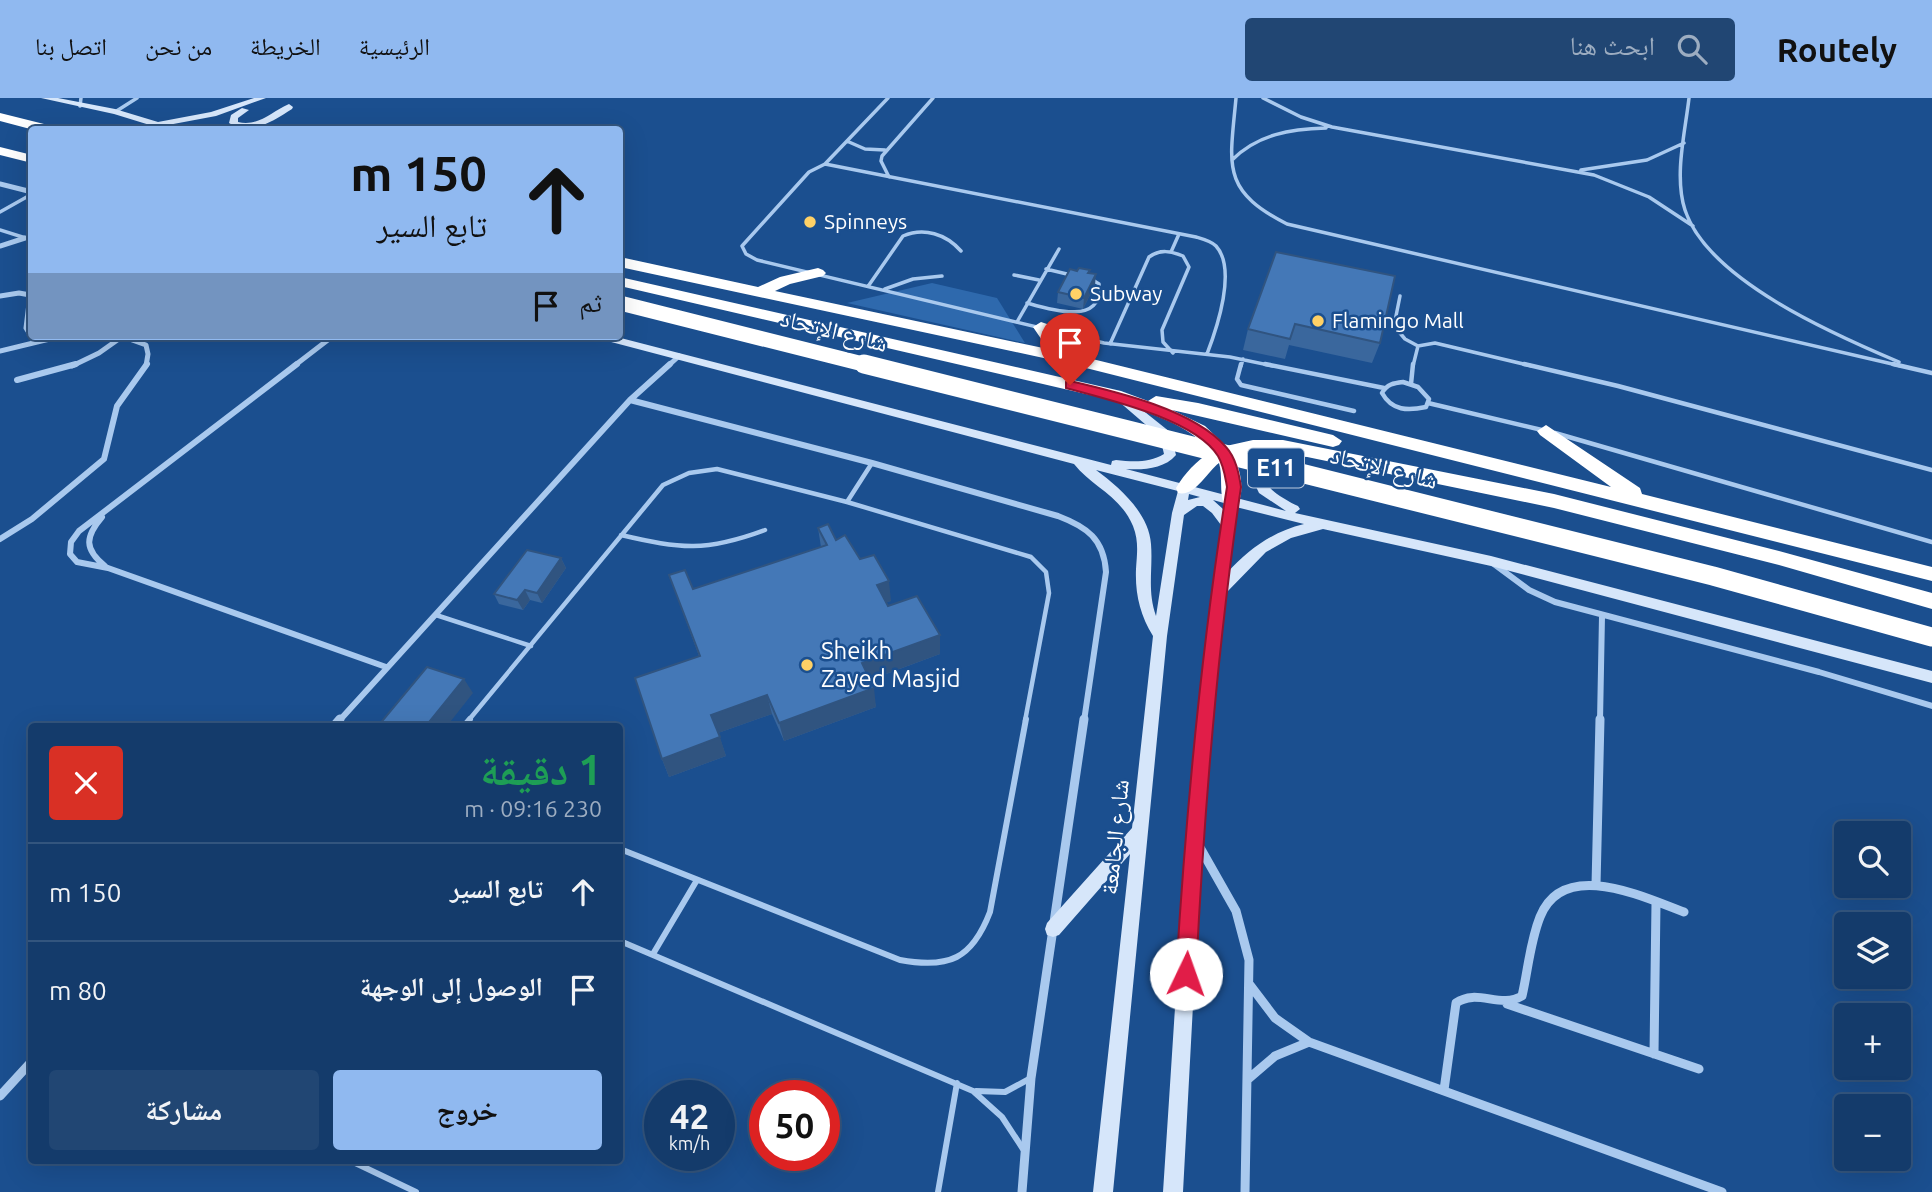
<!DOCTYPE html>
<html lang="ar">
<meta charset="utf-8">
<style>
:root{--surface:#143b6b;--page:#214673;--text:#f1f3f6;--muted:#9dadc1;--line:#33557e;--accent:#90b9f0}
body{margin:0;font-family:Ubuntu,"Noto Naskh Arabic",sans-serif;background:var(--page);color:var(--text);direction:rtl;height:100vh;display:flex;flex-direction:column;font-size:26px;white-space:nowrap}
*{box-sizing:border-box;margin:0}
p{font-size:23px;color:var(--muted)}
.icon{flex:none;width:38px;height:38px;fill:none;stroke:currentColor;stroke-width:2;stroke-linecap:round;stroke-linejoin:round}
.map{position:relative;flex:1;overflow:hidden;direction:ltr}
.drawer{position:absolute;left:28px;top:625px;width:595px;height:441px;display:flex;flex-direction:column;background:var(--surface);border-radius:7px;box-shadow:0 7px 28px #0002,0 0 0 2px var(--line);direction:rtl}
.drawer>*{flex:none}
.guide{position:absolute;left:28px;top:28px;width:595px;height:214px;border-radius:7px;box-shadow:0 7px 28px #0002,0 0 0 2px var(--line);direction:rtl;background:#90b9f0;color:#111;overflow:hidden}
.tools{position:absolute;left:1834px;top:723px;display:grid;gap:14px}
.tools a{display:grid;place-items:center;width:77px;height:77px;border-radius:7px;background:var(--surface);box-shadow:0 7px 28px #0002,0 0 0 2px var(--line);font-size:35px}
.speed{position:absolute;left:644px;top:982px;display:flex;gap:14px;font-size:35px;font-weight:700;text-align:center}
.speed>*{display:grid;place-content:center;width:91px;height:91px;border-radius:50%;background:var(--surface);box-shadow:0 7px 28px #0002,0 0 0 2px var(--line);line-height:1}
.speed small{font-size:18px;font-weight:400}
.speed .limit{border:10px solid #d22;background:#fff;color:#111}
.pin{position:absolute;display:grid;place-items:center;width:60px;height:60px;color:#fff;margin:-72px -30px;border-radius:50% 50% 50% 0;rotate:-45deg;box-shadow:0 0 7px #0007}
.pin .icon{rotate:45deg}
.me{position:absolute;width:77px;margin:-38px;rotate:3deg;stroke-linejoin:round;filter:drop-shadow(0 0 5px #0008)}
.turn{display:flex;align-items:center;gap:24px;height:147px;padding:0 21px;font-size:32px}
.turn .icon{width:91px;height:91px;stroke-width:2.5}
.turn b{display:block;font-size:49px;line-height:60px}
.then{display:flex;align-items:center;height:66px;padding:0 21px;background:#0003;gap:14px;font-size:26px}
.round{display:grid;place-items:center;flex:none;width:74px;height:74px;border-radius:7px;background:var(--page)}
.overview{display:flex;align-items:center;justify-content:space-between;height:119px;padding:0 21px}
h1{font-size:42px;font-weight:700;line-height:52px;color:#1e9e55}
.button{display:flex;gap:14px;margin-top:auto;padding:14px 21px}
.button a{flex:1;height:80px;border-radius:7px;background:var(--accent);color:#111;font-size:28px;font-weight:700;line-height:80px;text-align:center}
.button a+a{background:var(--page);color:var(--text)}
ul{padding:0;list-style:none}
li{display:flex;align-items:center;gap:21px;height:98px;padding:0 21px;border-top:2px solid var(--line)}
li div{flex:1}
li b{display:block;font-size:26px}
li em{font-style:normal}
header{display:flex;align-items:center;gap:42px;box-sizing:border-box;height:98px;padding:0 35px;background:var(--accent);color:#111}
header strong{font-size:33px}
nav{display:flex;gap:38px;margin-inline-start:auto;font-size:24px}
.search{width:490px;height:63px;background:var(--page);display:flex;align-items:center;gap:18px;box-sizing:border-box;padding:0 24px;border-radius:7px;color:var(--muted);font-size:26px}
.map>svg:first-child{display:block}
.green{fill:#2e69ad}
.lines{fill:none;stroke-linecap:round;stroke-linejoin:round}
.lane-far2{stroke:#a9c9ee;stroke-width:3.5}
.lane-far1{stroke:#a9c9ee;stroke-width:4.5}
.lane{stroke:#a9c9ee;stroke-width:6}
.street-far2{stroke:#a9c9ee;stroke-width:5}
.street-far1{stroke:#a9c9ee;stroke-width:6}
.street{stroke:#a9c9ee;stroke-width:9}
.secondary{fill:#d6e6fa;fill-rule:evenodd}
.highway{fill:#fff;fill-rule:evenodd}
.highway-bridge-far1{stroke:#fff;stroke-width:15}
.highway-bridge{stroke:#fff;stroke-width:19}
.wall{fill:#3a679d}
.shaded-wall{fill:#305480}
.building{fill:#4478b7;stroke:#305480;stroke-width:2}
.route{fill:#e11d48;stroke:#92132f;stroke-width:2}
.poi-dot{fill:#ffd166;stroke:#1b4f8f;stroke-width:2.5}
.labels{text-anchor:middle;stroke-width:5;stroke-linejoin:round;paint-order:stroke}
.far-poi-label{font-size:21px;fill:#fff;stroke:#1b4f8f;text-anchor:start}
.shield{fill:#1b4f8f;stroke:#bbcadd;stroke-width:2}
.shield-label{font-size:23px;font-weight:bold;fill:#fff}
.street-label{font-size:24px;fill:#fff;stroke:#1b4f8f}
.poi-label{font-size:24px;fill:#fff;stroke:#1b4f8f;text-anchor:start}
</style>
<header>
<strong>Routely</strong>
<div class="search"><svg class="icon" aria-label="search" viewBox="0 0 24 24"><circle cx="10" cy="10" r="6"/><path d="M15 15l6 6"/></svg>ابحث هنا</div>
<nav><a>الرئيسية</a><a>الخريطة</a><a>من نحن</a><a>اتصل بنا</a></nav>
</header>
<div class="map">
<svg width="1932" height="1094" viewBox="0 0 1932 1094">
<rect width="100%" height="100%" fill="#1b4f8f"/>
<path class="green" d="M932 185 997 200 1025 245 847 205Z"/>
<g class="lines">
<path class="lane-far2" d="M1236 0C1230 67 1220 92 1287 126L1901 268
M1263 0 1301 19 1332 29 1594 77 1649 99 1693 128
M1689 0C1685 35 1674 78 1685 112 1708 182 1835 237 1899 264
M80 8 81 0
M115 14 137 0
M849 44 865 51 885 52
M1232 62C1258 36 1291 31 1326 30
M825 66 888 0
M1581 72 1647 62 1684 45
M889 79 881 63 882 58 933 0
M0 114 32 96
M0 132 32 142
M1171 154 1179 136
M1046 171 1071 177
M1014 177 1039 182
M869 187 903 138C924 129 946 136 961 153
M885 191 913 181 942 178
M1400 198 1394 228 1405 241 1418 248
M1027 205C1048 211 1104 229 1099 186L1091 181
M1017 224 1059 151
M1110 246 1149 159C1160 151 1171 153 1183 158L1189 169 1162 232 1163 244 1173 255
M1207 256C1217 230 1237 171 1216 148 1211 143 1203 141 1196 139L825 66 809 74 742 148 746 156 757 162 1104 245 1230 259 1273 268
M1241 268 1243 261
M1413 268 1418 248 1435 245 1532 268"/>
<path class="lane-far1" d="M1241 266 1237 281 1241 287 1354 313
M1265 266 1384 290
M1524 266 1618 288 1932 372
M1893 266 1932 275
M1403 284 1418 289 1429 301 1426 309C1408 313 1392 313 1382 295 1387 286 1394 285 1403 284Z
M1411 286 1413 266
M1428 305 1546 333
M1555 335 1932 444
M847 404 872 365
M621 437C681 451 706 454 765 432
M436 517 531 548
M468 623 663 387 689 375 717 371 847 404 1031 459 1046 474 1049 495 1025 623"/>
<path class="lane" d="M464 628 470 621
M620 751 900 862C949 871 972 861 990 814L1026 621
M620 843 973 993 1002 1019 1023 1051
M653 856 697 782
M976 993 1005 994 1031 980
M349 1062 416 1094
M938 1094 957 985"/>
<path class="street-far2" d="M0 86 32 94
M0 148 25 140
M0 198 19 195 30 197 26 230 34 243
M121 238 146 247 148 256 146 268
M0 253 62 238
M72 268 99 255 123 238
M294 268 333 238
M668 268 679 258"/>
<path class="street-far1" d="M297 266 79 433 71 444 70 456 77 464 108 470 386 569
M17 282 76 266
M630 302 872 365 1058 418C1087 429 1104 441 1106 474L1084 623
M102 419C85 439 84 451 105 468
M0 441 32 421 104 361 117 308 147 266
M1494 466 1529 492 1555 504 1819 574 1932 608
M339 623 630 302 670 266
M1600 623 1602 518"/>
<path class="street" d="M334 628 340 621
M1198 746 1236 813 1249 862 1245 1094
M1596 787 1600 621
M1250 887 1275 920 1309 944 1722 1094
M1507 906 1699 971
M1654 956 1656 805
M1247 982 1275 958 1309 944
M1444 992 1456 905C1477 890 1500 911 1522 898 1528 872 1530 844 1540 819 1563 760 1643 799 1684 814
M0 998 32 963
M1022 1094 1031 980 1084 621"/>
<path class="secondary" d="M41 0H58L115 11 158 24 211 14 254 0H266L216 18 168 27 181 32H166L114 16Z
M289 6 293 9 292 11C273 23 250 39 229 25L231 17 242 10 249 12 238 20V24C258 29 271 14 289 6Z
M595 238H613L1111 367 1112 363 1116 362C1133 364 1149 365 1164 356L1160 339 1117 302V296L1121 295 1170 334 1176 357C1164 371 1144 372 1126 371L1286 413 1259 395 1251 378C1260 354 1288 353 1310 350L1316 354 1314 357C1303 360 1292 359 1281 363 1241 376 1279 399 1298 408L1300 411 1295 415 1491 458 1932 573V585L1491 468 1323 431 1291 440 1266 454 1225 496 1202 739 1183 1094H1163C1178 871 1189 648 1221 427L1212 415 1203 408H1197L1184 417 1167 538 1113 1094H1093L1130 756 1059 837 1053 839 1047 837 1045 831 1047 825 1132 730 1153 538C1140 517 1135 496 1136 471 1137 456 1139 443 1133 428 1120 397 1092 389 1074 366L596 240ZM1096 372 1178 393 1172 415 1156 518C1147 493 1153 471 1151 446 1149 415 1119 389 1096 372ZM1189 396 1200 399 1188 402ZM1213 402 1224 405 1223 411ZM1236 409 1304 426C1272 434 1249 451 1227 475Z"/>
<path class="highway" d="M0 15 56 29 57 32H34L0 23Z
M0 49 32 57V65L0 57Z
M620 159 758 189 780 179 818 170 823 172 826 175 823 178 790 186 775 193 1048 251 1033 229 1041 224 1047 226 1068 255 1611 389 1540 337 1537 333 1546 327 1640 390 1642 396 1932 469V483L1062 264 620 169Z
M620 179 1121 293 1148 303 1156 298 1198 305 1333 337 1342 343 1339 347 1333 349 1172 312 1205 328 1226 348 1253 342H1283L1554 396 1779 453 1932 495V511L1779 467 1554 410 1283 354H1253L1234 358C1240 372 1245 391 1238 406H1224C1219 394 1223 378 1219 365 1206 375 1195 399 1178 395L1176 390C1185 375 1196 363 1211 354 1190 326 1147 315 1116 303L620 188Z"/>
<path class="highway-bridge-far1" d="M620 205 871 268"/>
<path class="highway-bridge" d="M864 266 1713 478 1932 539"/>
</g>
<path class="wall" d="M1276 154 1380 245 1372 265 1289 247 1285 261 1243 252 1248 231Z
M1090 172 1089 175 1095 187 1083 211 1057 205 1058 194 1077 173Z
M818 430 836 442 860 461 891 503 886 504 888 508 940 556 870 582 876 609 784 643 772 616 718 635 726 658 669 679 662 661 699 558 669 477 693 491 821 449Z
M561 460 566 470 542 505 530 502 523 512 499 506 494 496Z"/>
<path class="shaded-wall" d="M1096 176 1095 187 1083 211 1084 200Z
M561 460 566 470 542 505 537 495Z
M889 483 891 503 879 507 877 487Z
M525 492 530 502 523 512 517 502Z
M940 537V556L864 584 862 565Z
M464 581 473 595 447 628H426Z
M874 590 876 609 784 643 779 625Z
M767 597 772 616 718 635 711 617Z
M720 639 726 658 669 679 662 661Z"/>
<path class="building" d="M1276 154 1395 178 1380 245 1295 226 1290 241 1248 231Z
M1079 170 1090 172 1088 175 1096 176 1084 200 1058 194 1070 171 1077 173Z
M828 426 836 442 845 437 860 461 874 457 889 483 877 487 888 508 917 498 940 537 862 565 874 590 779 625 767 597 711 617 720 639 662 661 635 580 700 558 669 477 685 472 693 491 827 447 818 430Z
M527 452 561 460 537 495 525 492 517 502 494 496Z
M427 569 464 581 426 628H378Z"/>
<path class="route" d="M1070 283C1118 294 1194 312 1226 349 1236 360 1239 376 1241 389 1217 551 1204 713 1196 876L1193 882 1186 885 1179 882 1176 876C1186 713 1201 551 1227 389 1225 378 1224 368 1218 358 1195 321 1106 301 1066 290V284Z"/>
<g class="poi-dot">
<circle cx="810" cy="124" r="7"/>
<circle cx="1076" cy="196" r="7"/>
<circle cx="1318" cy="223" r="7"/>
<circle cx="807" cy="567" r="7"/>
</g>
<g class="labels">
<g class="far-poi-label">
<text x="824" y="131">Spinneys</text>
<text x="1090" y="203">Subway</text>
<text x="1332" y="230">Flamingo Mall</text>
</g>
<rect class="shield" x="1248" y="350.5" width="56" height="39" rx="5"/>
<g class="shield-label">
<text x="1276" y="378">E11</text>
</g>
<g class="street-label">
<text transform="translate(834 233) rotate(14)" y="8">شارع الإتحاد</text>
<text transform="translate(1384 370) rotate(14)" y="8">شارع الإتحاد</text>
<text transform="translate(1115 739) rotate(-84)" y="8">شارع الجامعة</text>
</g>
<g class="poi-label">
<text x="821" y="561">Sheikh<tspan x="821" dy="28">Zayed Masjid</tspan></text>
</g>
</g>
</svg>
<div class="tools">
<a><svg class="icon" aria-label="search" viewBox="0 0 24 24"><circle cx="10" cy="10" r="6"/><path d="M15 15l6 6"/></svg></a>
<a><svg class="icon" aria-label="layers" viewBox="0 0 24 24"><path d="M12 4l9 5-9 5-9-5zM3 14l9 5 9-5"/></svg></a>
<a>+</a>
<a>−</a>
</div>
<div class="speed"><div>42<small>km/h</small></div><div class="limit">50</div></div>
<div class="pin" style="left:1070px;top:287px;background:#d93025"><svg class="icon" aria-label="arrive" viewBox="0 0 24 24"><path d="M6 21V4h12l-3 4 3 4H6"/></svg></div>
<svg class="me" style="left:1186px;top:876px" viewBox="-20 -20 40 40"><circle r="19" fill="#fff"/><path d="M0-13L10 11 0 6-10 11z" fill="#e11d48"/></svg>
<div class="guide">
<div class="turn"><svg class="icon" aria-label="ahead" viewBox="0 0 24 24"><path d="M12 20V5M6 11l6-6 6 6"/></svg><div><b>150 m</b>تابع السير</div></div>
<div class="then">ثم<svg class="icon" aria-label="arrive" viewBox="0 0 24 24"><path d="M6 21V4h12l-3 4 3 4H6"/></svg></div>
</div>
<section class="drawer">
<div class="overview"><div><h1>1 دقيقة</h1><p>230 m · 09:16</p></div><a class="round" style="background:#d93025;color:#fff"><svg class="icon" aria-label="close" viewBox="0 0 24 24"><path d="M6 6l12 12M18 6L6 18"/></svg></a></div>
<ul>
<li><svg class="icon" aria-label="ahead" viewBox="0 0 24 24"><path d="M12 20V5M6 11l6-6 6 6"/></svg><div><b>تابع السير</b></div><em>150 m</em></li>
<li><svg class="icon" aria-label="arrive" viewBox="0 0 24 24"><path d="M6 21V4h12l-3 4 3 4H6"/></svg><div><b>الوصول إلى الوجهة</b></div><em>80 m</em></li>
</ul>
<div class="button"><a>خروج</a><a>مشاركة</a></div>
</section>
</div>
